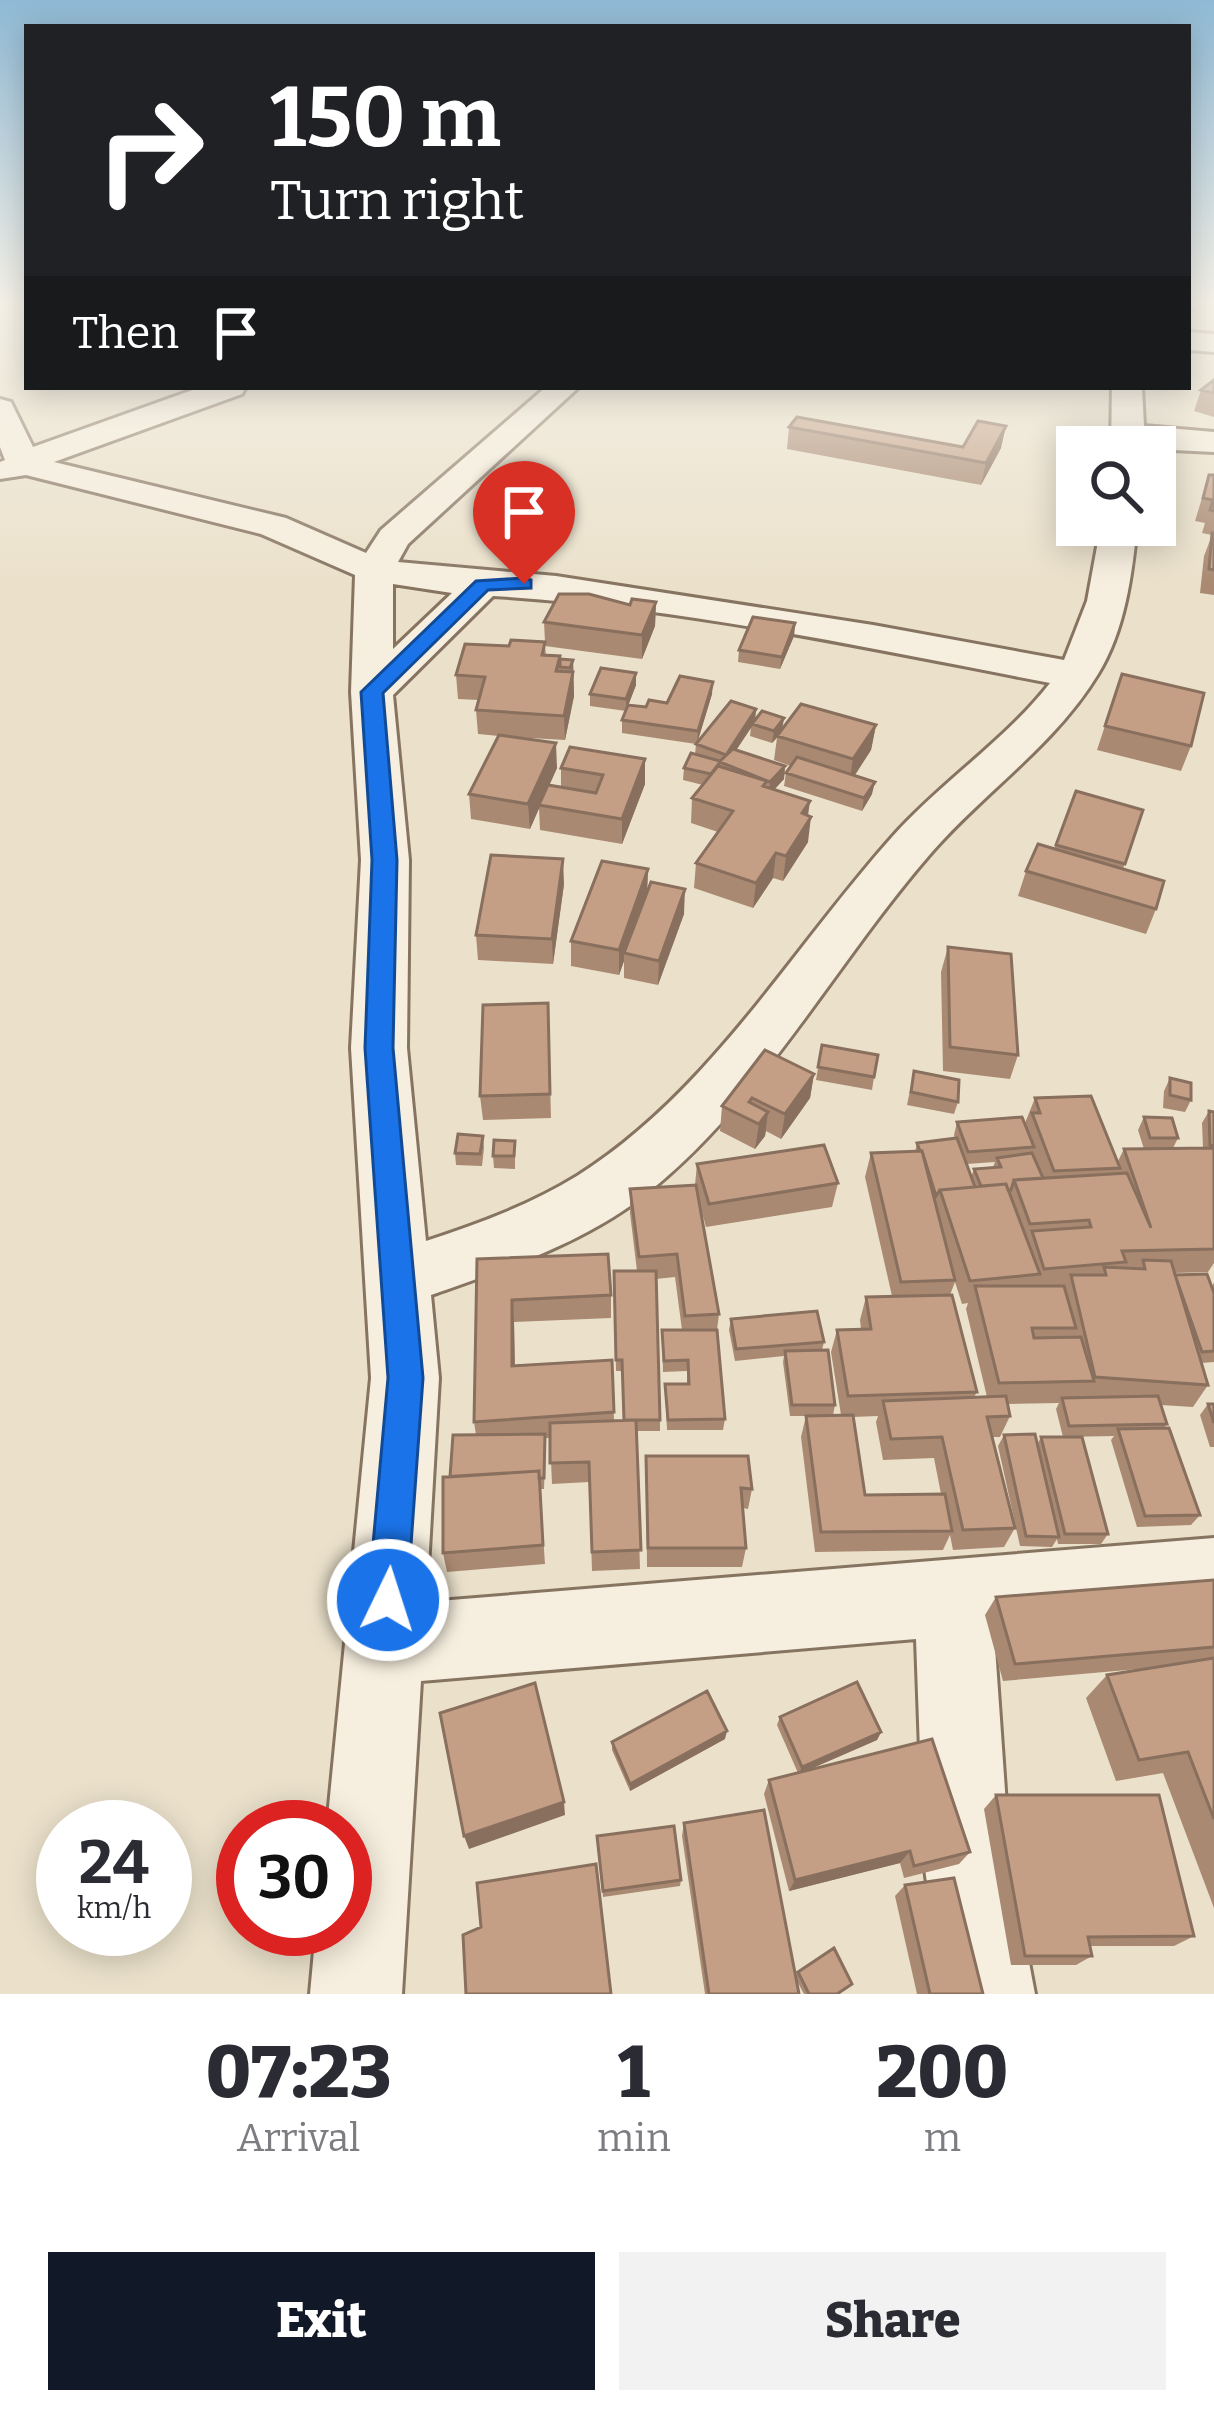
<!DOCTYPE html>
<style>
:root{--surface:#fff;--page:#f2f2f3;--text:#2b2b33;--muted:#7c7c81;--accent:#111827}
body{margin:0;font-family:Bitter,serif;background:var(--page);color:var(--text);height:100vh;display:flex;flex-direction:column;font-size:45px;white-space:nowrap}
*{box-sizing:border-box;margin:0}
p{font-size:39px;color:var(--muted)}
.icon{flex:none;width:66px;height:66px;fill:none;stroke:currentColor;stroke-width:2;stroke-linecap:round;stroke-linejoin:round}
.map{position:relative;height:1994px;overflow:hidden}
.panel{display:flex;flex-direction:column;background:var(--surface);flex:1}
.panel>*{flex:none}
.top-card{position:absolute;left:24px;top:24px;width:1167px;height:366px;border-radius:0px;box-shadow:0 6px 30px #0003;background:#202124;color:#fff;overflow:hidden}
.buttons{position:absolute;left:1056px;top:426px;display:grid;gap:24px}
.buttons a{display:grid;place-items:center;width:120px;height:120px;border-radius:0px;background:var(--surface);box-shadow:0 6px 30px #0003;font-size:60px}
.speed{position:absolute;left:36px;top:1800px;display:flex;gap:24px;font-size:60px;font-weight:700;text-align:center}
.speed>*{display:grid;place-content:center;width:156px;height:156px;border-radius:50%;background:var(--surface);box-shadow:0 6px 30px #0003;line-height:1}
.speed small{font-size:30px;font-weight:400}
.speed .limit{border:18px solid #d22;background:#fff;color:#111}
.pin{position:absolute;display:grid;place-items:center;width:102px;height:102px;color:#fff;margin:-123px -51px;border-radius:50% 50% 50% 0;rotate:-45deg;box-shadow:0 0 12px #0007}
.pin .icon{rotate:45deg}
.me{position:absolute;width:132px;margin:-66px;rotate:4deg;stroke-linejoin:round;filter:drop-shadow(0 0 9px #0008)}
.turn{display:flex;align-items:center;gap:42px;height:252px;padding:0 48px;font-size:54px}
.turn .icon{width:156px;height:156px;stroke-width:2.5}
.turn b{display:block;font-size:84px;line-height:102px}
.then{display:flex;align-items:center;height:114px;padding:0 48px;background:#0003;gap:24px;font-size:45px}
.eta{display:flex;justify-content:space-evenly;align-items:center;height:204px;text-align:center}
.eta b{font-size:72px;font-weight:800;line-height:84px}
.primary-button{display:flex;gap:24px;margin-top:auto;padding:24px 48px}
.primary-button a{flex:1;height:138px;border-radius:0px;background:var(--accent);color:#fff;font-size:48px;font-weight:800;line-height:138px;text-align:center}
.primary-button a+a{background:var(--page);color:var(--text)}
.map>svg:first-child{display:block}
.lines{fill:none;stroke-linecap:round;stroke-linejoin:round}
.street-casing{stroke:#867461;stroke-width:6}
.street{fill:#f6eede;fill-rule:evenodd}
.wall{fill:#a98972;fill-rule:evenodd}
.shaded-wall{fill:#896f5d}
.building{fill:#c49f85;stroke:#896f5d;stroke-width:3}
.route{fill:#1a73e8;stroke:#114b97;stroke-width:3}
</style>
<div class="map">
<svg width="1214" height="1994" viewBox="0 0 1214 1994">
<rect width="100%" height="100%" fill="#ebe1cb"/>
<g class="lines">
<defs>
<path id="street" d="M1188 332 1214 334V352L1188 350Z
M201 387H246L242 394 54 462 286 518 366 553 381 530 546 387H579L408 544 398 562 556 576 873 625 1064 660 1087 601 1101 525H1137C1132 575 1125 630 1098 674 1055 745 985 791 931 853 833 966 763 1101 645 1195 582 1244 505 1269 431 1295L439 1378 426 1602 1214 1538V1614L994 1633 1010 1862 1035 1994H943L924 1862 916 1639 421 1681 402 1994H310L316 1929H345V1827H327L371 1378 351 1048 361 860 351 692 355 575 261 534 26 475 0 479V462L5 460 0 447V399L11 402 33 447ZM393 584 452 593 393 649ZM493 596C680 607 867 648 1050 683 1005 741 942 781 893 836 791 950 709 1093 577 1176 530 1205 478 1224 426 1241L407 1048 409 860 393 695Z
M1112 387H1142L1144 426 1214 432V452L1111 447Z"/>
</defs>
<use href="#street" class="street-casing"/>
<use href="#street" class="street"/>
</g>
<path class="wall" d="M1188 305H1200L1197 313 1188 312Z
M1214 380V417L1194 411 1201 390Z
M789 427 963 447 1001 448 981 485 787 449Z
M1209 475H1214V595L1200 593 1204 556 1212 535 1202 533 1205 523 1195 521Z
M656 602 655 626 642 659 545 646 546 655 573 660 574 696 565 740 512 737 557 768 549 785 561 787V768L645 759V784L622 844 540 830 539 808 530 829 471 819 469 794 499 736 478 734 476 710 479 700 458 699 456 675 509 646 545 642 544 622 630 605Z
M795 623 794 636 780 669 738 662 739 650Z
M636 673V685L626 711 590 706V694Z
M1122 674 1191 746 1181 771 1097 750Z
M712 694 697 742 756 709 755 719 782 728 876 725 871 750 855 775 872 794 862 811 784 786 786 773 791 766 774 760 777 738 772 743 750 736 751 727 736 750 785 766 784 779 774 790 808 816V842L783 881 773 878 753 908 694 888 696 863 718 832 691 823 692 798 703 785 683 780 684 768 695 755 696 744 622 733V720L646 707Z
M1076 791 1143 810 1123 869 1156 909 1146 934 1018 896 1026 871 1054 849Z
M648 869 647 893 684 914 658 985 624 978V961L619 975 571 966V941Z
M564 884 553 964 478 960 476 935Z
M948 947 1018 1055 1010 1079 943 1071 941 972Z
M548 1003 551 1118 483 1120 480 1096Z
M822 1045 874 1077 872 1090 816 1080Z
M914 1071 958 1102 954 1114 907 1105Z
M814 1074 810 1098 781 1139 766 1131 765 1136 755 1149 720 1131 722 1106Z
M1170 1078 1191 1100 1185 1112 1163 1108 1164 1091Z
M1035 1098 1118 1161 1124 1149H1144L1138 1130 1144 1117 1178 1138 1173 1148H1203L1202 1123 1209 1111 1214 1112V1263L1208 1272 1174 1273 1175 1275 1211 1287 1214 1283V1362L1201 1363 1208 1385 1193 1407 1161 1405 1167 1424 1164 1428 1200 1515 1191 1525 1137 1527 1111 1440 1114 1436 1063 1437 1056 1409 1059 1403 1008 1404 1010 1416 1000 1437H992L1015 1528 1004 1547 953 1550 950 1535 943 1550 815 1552 801 1437 806 1416H790L783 1362 784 1356 735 1361 729 1330 731 1319 824 1342 822 1350 835 1405 833 1415H841L831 1352 837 1330 861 1329 860 1320 866 1297 892 1296 865 1177 871 1153 915 1152 917 1143 955 1139 954 1135 957 1122 1026 1128 1025 1123ZM995 1162 993 1167 974 1169 971 1177 967 1164ZM955 1282 962 1304 968 1303 966 1309 987 1397H974L977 1392 950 1295ZM878 1416 876 1422 883 1460 934 1458 941 1494 865 1495 853 1417Z
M483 1136 484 1148 482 1166 456 1165 455 1153Z
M515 1141V1169L494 1168 493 1156Z
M697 1164 838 1183 832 1207 706 1227 700 1205 719 1314 717 1330 725 1419 723 1430H667L665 1384H687V1371L663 1372 662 1330H682L675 1277 656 1279 660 1420V1431H636L640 1569 592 1571 589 1482 552 1484 550 1438H546L544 1489H540L545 1564 447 1572 443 1553 450 1477 476 1435 474 1422 477 1259 611 1295V1318L514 1322 515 1365 612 1360 614 1421H623L622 1371H616L614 1271H637L630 1213V1189L695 1185Z
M1208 1404H1214V1447H1210L1200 1415Z
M1004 1435 1037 1445 1041 1437 1108 1534 1101 1544H1058L1057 1539 1052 1547 1020 1546 998 1446Z
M646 1456 752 1489 748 1509 743 1508 746 1548 742 1567H647Z
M1214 1580V1908L1163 1773 1116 1781 1086 1698 1107 1675 1150 1668 1003 1681 985 1615 996 1597Z
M780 1717 881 1732 877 1740 808 1770 970 1852 959 1864 904 1878 900 1863 789 1891 764 1794 769 1780 798 1773 777 1725Z
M725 1739 630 1791 612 1750V1742Z
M996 1795 1194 1936 1174 1946H1090L1092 1956 1076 1965H1011L984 1809Z
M684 1823 796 1975 798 1972 852 1984 848 1988 839 1994H804L796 1979 799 1994H705L682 1836Z
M597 1836 681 1880 680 1886 603 1897Z
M905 1885 983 1994H917L895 1896Z"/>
<path class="shaded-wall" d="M1006 426 1001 448 981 485 986 463Z
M656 602 655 626 642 659V635Z
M795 623 794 636 780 669 782 657Z
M573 660 574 696 565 740 564 716Z
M636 673V685L626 711V699Z
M713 682 712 694 697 744 698 731Z
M756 709 755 722 725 767 726 755Z
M784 718 782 731 772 743 774 731Z
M876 725 871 750 849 784 853 759Z
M556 743 557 768 530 829 528 804Z
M645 759V784L622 844V819Z
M785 766 784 779 769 795 770 782Z
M875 782 872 794 862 811 864 798Z
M810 801 807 823 811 817 808 842 783 881 786 856 802 813Z
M776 853 773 878 753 908 756 883Z
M563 859 564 884 553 964 552 939Z
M648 869 647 894 624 953V961L619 975V950Z
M685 889 684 914 658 985 659 961Z
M814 1074 810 1098 781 1139 785 1114Z
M768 1112 765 1136 755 1149 759 1124Z
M512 1300 514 1322 515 1387 512 1366Z
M727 1731 725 1739 630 1791V1784Z
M881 1732 877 1740 799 1774 802 1767Z
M564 1802 565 1815 469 1849 464 1836Z
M910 1851 900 1863 789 1891 795 1880Z"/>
<path class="building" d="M1214 380V393L1201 390Z
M797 417 963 447 978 421 1006 426 986 463 789 427Z
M1209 475H1214V511L1210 510 1213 500 1203 498Z
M1212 533H1214V570L1209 569Z
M559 594H589L630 605 632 599 656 602 642 635 544 622Z
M753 617 795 623 782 657 739 650Z
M511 640 545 642 542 655 560 656 556 671 573 672 564 716 476 710 485 677 456 675 465 644 509 646Z
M560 659 573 660 570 668 560 667Z
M601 668 636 673 626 699 590 694Z
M1122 674 1204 693 1191 746 1105 726Z
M680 676 713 682 698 731 622 720 628 705 646 707 649 700 667 703Z
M731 701 756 709 726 755 696 744Z
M801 704 876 725 853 759 777 736Z
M762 711 784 718 774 731 752 724Z
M499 735 556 743 528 804 469 794Z
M570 747 645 759 622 819 539 805 548 785 596 793 603 775 561 768Z
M733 749 785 766 770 782 720 762 711 774 684 768 691 753 720 761Z
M797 757 875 782 864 798 786 773Z
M718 766 767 781 763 786 810 801 802 813 811 817 786 856 776 853 756 883 696 863 733 811 692 798Z
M1076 791 1143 810 1125 864 1056 845Z
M1038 844 1164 881 1156 909 1026 871Z
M491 855 563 859 552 939 476 935Z
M602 861 648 869 619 950 571 941Z
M651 882 685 889 659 961 624 953Z
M948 947 1011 954 1018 1055 950 1047Z
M548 1003 550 1094 480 1096 483 1005Z
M822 1045 878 1055 874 1077 818 1067Z
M765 1050 814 1074 785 1114 752 1098 749 1102 768 1112 759 1124 722 1106Z
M914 1071 959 1080 958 1102 911 1092Z
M1170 1078 1191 1083V1100L1170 1095Z
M1091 1096 1120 1168 1054 1171 1032 1113H1040L1035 1098Z
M1209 1111 1214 1112V1146L1210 1145Z
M1022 1117 1034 1147 968 1152 957 1122Z
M1144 1117 1172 1118 1178 1138H1150Z
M458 1134 483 1136 480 1154 455 1153Z
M957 1138 975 1187 940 1190 936 1196 922 1151H920L917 1143Z
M494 1140 515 1141 514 1156H493Z
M824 1145 838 1183 709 1204 697 1164Z
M1214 1148V1249L1122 1251 1126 1262 1044 1269 1032 1231 1091 1227 1089 1220 1030 1224 1014 1180 1127 1173 1151 1228 1124 1149Z
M922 1151 955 1280 901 1282 871 1153Z
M1032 1153 1043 1178 1014 1180 1011 1190H1008L1006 1184 981 1186 974 1169 1001 1167 997 1158Z
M1006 1184 1040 1274 970 1281 940 1190Z
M696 1185 719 1314 685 1316 677 1254 639 1257 630 1189Z
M608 1254 611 1295 512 1300V1366L612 1360 614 1412 474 1422 477 1259Z
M1143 1260 1171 1261 1208 1385 1095 1377 1071 1275H1106L1104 1267 1145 1269Z
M614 1271H656L660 1420H624L622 1360H616Z
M1207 1274 1214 1293V1351L1202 1352 1175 1275Z
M975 1286H1064L1076 1328H1032L1034 1338 1081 1337 1094 1381 999 1383Z
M952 1295 977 1392 848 1396 837 1330 871 1329 866 1297Z
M817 1311 824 1342 736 1349 731 1319Z
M662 1330H717L725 1419 668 1420 665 1384H689L688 1360 664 1361Z
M828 1350 835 1405H792L785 1351Z
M1006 1396 1010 1416 987 1417 1015 1528 963 1530 942 1437 891 1439 883 1401Z
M1158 1396 1167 1424 1069 1426 1062 1398Z
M1208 1404H1214V1423Z
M853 1415 865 1495 945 1494 952 1531 821 1532 806 1416Z
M636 1420 641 1550 592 1552 589 1462 550 1463V1423Z
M1169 1428 1200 1515 1145 1516 1118 1429Z
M545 1434 544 1478H539V1471L450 1477 453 1435Z
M1035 1434 1059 1537 1026 1536 1004 1435Z
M1041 1437H1082L1108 1534H1065Z
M646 1456H748L752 1489 741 1488 746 1548H648Z
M539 1471 543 1545 443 1553V1477Z
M1214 1580V1647L1015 1664 996 1597Z
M1214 1658V1819L1188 1752 1139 1760 1107 1675Z
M857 1682 881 1732 802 1767 780 1717Z
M535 1683 564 1802 464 1836 440 1713Z
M707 1691 727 1731 630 1784 612 1742Z
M932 1739 970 1852 914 1866 910 1851 795 1880 769 1780Z
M996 1795H1159L1194 1936 1088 1937 1092 1956H1025Z
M764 1810 799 1994H709L684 1823Z
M674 1826 681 1880 603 1891 597 1836Z
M596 1864 611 1994H466L463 1935 481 1927 477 1883Z
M954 1878 983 1994H930L905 1885Z
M834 1948 852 1984 837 1994H809L798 1972Z"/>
<linearGradient id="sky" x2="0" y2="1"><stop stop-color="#8fb9d5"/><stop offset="0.52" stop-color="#f6f2e8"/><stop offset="1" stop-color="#f6f2e8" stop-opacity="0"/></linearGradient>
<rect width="1214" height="584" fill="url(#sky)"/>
<path class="route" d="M524 578 531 580V588L488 590 383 693 397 860 393 1048 423 1378 407 1600 402 1614 388 1620 374 1614 368 1600 388 1378 365 1048 372 860 361 692 476 581Z"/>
</svg>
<div class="buttons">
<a><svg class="icon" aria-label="search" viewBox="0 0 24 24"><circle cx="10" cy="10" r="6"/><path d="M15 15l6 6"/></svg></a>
</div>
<div class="speed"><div>24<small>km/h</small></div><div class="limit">30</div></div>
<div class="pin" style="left:524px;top:584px;background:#d93025"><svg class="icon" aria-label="arrive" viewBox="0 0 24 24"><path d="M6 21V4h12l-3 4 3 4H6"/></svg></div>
<svg class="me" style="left:388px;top:1600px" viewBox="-20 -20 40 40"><circle r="17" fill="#1a73e8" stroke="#fff" stroke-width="3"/><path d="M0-11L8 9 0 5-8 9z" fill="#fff"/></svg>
<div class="top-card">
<div class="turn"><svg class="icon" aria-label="right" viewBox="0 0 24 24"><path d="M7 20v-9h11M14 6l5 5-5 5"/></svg><div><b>150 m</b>Turn right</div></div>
<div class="then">Then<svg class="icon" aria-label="arrive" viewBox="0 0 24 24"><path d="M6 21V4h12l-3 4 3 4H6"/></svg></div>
</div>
</div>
<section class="panel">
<div class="eta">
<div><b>07:23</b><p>Arrival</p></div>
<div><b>1</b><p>min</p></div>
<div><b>200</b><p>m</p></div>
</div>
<div class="primary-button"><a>Exit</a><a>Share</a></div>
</section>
